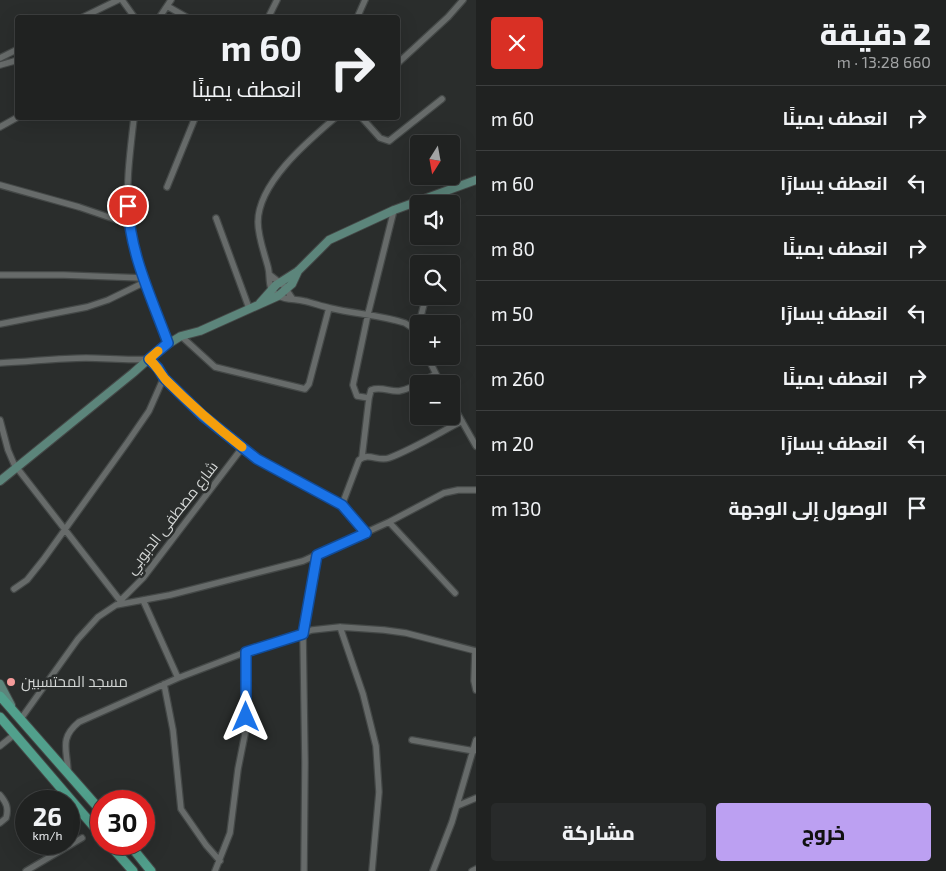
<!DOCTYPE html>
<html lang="ar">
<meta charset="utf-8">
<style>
:root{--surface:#202221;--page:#282a2a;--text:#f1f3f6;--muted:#a2a4a5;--line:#3d3f3f;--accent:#bca0f2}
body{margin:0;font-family:"Exo 2",Cairo,sans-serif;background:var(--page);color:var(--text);direction:rtl;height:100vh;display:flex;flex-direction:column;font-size:19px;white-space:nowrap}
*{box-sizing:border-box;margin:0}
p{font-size:16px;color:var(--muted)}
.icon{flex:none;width:28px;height:28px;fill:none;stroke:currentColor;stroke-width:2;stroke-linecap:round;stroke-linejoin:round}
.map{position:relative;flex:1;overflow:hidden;direction:ltr}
.drawer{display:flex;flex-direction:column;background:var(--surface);width:470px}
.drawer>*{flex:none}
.top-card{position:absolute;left:15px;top:15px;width:385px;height:105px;border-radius:5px;box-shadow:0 5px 20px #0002,0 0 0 1px var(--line);direction:rtl;background:#202221;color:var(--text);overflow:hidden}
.needle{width:32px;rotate:191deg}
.tools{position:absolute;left:410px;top:135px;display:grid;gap:10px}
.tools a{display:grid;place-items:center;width:50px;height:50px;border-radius:5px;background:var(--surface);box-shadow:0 5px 20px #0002,0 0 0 1px var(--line);font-size:25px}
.speed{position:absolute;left:15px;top:790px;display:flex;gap:10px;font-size:25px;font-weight:700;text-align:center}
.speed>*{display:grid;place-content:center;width:65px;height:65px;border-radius:50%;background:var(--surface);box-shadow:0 5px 20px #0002,0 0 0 1px var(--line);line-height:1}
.speed small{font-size:12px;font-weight:400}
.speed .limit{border:8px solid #d22;background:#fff;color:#111}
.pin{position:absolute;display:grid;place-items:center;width:42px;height:42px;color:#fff;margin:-21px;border:2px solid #fff;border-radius:50%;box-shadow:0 1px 5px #0007}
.me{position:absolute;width:55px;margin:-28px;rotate:0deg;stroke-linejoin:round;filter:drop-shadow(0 0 4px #0008)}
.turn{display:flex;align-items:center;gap:18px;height:105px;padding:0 15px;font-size:22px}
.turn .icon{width:65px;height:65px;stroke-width:2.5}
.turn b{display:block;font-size:35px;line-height:42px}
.round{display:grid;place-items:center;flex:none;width:52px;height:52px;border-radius:5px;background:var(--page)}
.overview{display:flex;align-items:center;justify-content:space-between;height:85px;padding:0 15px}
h1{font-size:30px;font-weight:800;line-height:38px}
.primary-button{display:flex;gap:10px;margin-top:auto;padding:10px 15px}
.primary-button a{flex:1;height:58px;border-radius:5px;background:var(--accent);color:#111;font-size:20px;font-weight:800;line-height:58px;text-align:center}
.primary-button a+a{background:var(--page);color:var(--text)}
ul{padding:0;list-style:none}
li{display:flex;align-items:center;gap:15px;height:65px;padding:0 15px;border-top:1px solid var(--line)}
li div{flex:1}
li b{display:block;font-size:19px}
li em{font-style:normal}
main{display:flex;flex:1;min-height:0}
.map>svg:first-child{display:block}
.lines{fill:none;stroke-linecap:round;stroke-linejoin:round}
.street-casing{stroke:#444847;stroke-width:8}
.secondary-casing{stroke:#444847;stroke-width:10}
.primary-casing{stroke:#444847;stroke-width:11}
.street{stroke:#676b6a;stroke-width:5.5}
.secondary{stroke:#5c857b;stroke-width:8}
.primary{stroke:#51a08c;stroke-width:9}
.route-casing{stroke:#114b97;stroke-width:12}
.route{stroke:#1a73e8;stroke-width:9}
.slow{stroke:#f59e0b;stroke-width:9}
.poi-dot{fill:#f59b9a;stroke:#2a2d2c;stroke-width:2}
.labels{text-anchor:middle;stroke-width:5;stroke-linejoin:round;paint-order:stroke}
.street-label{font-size:15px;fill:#d3d6d5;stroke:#2a2d2c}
.poi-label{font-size:15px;fill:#d3d6d5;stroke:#2a2d2c;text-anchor:start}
</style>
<main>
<section class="drawer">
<div class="overview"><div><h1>2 دقيقة</h1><p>660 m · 13:28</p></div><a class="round" style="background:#d93025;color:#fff"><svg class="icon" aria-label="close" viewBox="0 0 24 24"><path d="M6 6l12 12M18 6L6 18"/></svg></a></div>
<ul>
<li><svg class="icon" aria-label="right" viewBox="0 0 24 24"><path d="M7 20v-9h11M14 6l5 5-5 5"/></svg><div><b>انعطف يمينًا</b></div><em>60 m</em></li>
<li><svg class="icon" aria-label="left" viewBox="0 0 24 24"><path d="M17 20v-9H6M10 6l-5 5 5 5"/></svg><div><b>انعطف يسارًا</b></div><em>60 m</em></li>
<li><svg class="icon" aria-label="right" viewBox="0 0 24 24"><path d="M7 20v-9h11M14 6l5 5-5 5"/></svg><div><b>انعطف يمينًا</b></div><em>80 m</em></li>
<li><svg class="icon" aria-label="left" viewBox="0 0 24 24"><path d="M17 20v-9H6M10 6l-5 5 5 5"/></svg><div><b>انعطف يسارًا</b></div><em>50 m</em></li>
<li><svg class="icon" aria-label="right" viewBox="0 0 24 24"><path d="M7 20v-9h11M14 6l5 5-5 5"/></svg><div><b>انعطف يمينًا</b></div><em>260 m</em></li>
<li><svg class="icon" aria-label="left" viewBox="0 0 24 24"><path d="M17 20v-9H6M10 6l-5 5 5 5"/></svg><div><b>انعطف يسارًا</b></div><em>20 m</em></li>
<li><svg class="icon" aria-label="arrive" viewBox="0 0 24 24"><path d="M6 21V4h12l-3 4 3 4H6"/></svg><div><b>الوصول إلى الوجهة</b></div><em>130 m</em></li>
</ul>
<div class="primary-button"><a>خروج</a><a>مشاركة</a></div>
</section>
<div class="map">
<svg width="476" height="871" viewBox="0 0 476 871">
<rect width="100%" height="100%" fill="#2a2d2c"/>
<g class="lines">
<defs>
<path id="street" d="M122 0 135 18
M167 6 188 18
M81 18 118 0
M159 18 171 0
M268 18 277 0
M357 18 365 0
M0 58 18 49
M398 63 448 17 463 0
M0 65 18 60
M134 118C130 152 125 189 129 224 134 265 154 305 169 343
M335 118C308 141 258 183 258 222 258 237 264 252 268 267 271 278 266 290 279 296 286 300 296 299 304 301 313 303 321 306 330 308 355 314 381 315 405 323L414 329 419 338
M362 118 380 138 389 141 442 99
M0 127 18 117
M0 185 79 207 129 224
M167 187 195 118
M216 218 249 308
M0 275H64L144 278
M270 275 284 286 292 298
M0 324 87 307 108 300 145 282
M419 324 426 296
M181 336 215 367 305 389 309 384 329 308
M427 356 441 384
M0 363C29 362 57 358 86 358 107 358 128 361 149 359L158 368 164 377 203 417 257 459 342 505 366 533
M369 398 357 396 353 385 368 314 394 210
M451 402 476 446
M0 420 8 450 14 464 122 603
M362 457 369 398 371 390C381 386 390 392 399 391 412 389 424 380 436 374
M342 505 359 460C369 452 378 462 389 458 413 449 439 433 462 421
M389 522 455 593
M14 589 27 580 43 560 127 443 149 411 164 377
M143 600 178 678
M120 601 143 578 242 448
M340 627 363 694 376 746 379 792 372 871
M475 651 474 681 476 690
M164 684 173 730 181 809 206 845 220 861
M20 720 78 639 98 617 116 605 170 595 303 561 389 522 444 493 458 490H476
M412 740 474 751
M0 746 15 734
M68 774C68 751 58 739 79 722L178 678 246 652 312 630 340 627 384 630 406 633 476 651
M0 795C6 802 9 808 6 818L0 823
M457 806 476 798
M26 871 82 838
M215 871 230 833 238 769 245 734 246 697V652
M304 871 305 763 303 634 317 555
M433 871 452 822 476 740
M472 871 476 869"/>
<path id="secondary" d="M260 303 276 285 298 271 329 240 394 210 476 180
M0 481 133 373 160 349 181 336 200 331 278 296 292 284 298 271
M0 684 11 705"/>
<path id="primary" d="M0 696 101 811
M0 717 101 835
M109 844 133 871
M129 844 151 871"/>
</defs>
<use href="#street" class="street-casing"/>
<use href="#secondary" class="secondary-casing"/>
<use href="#primary" class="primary-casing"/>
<use href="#street" class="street"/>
<use href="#secondary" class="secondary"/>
<use href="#primary" class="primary"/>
</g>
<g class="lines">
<defs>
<path id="route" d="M128 206C130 254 152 299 168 343L149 359 158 368 164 378 203 416 257 459 342 505 366 533 317 555 303 634 246 652V717"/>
</defs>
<use href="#route" class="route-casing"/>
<use href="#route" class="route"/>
<path class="slow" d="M158 351 149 359C156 365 160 373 166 380 190 404 215 426 242 447"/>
</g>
<circle class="poi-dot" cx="11" cy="682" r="5"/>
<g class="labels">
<g class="street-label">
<text transform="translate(172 518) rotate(-52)" y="5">شارع مصطفى الدبوبي</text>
</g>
<g class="poi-label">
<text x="21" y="687">مسجد المحتسبين</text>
</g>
</g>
</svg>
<div class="tools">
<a><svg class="needle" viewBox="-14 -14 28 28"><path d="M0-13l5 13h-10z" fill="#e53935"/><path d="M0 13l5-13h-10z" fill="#a2a4a5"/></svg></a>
<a><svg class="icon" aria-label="sound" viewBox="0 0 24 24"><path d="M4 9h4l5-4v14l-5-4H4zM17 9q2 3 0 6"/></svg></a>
<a><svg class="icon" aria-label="search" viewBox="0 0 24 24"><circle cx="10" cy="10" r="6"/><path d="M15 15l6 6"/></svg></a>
<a>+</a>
<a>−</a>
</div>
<div class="speed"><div>26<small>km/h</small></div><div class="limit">30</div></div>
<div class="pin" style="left:128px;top:206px;background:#d93025"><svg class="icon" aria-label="arrive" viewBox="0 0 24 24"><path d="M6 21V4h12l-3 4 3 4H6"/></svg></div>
<svg class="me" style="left:246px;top:717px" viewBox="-20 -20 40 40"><path d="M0-17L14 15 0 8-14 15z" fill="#1a73e8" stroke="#fff" stroke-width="4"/></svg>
<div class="top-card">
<div class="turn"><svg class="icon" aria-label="right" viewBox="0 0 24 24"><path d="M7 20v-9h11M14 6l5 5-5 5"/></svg><div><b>60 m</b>انعطف يمينًا</div></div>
</div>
</div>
</main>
